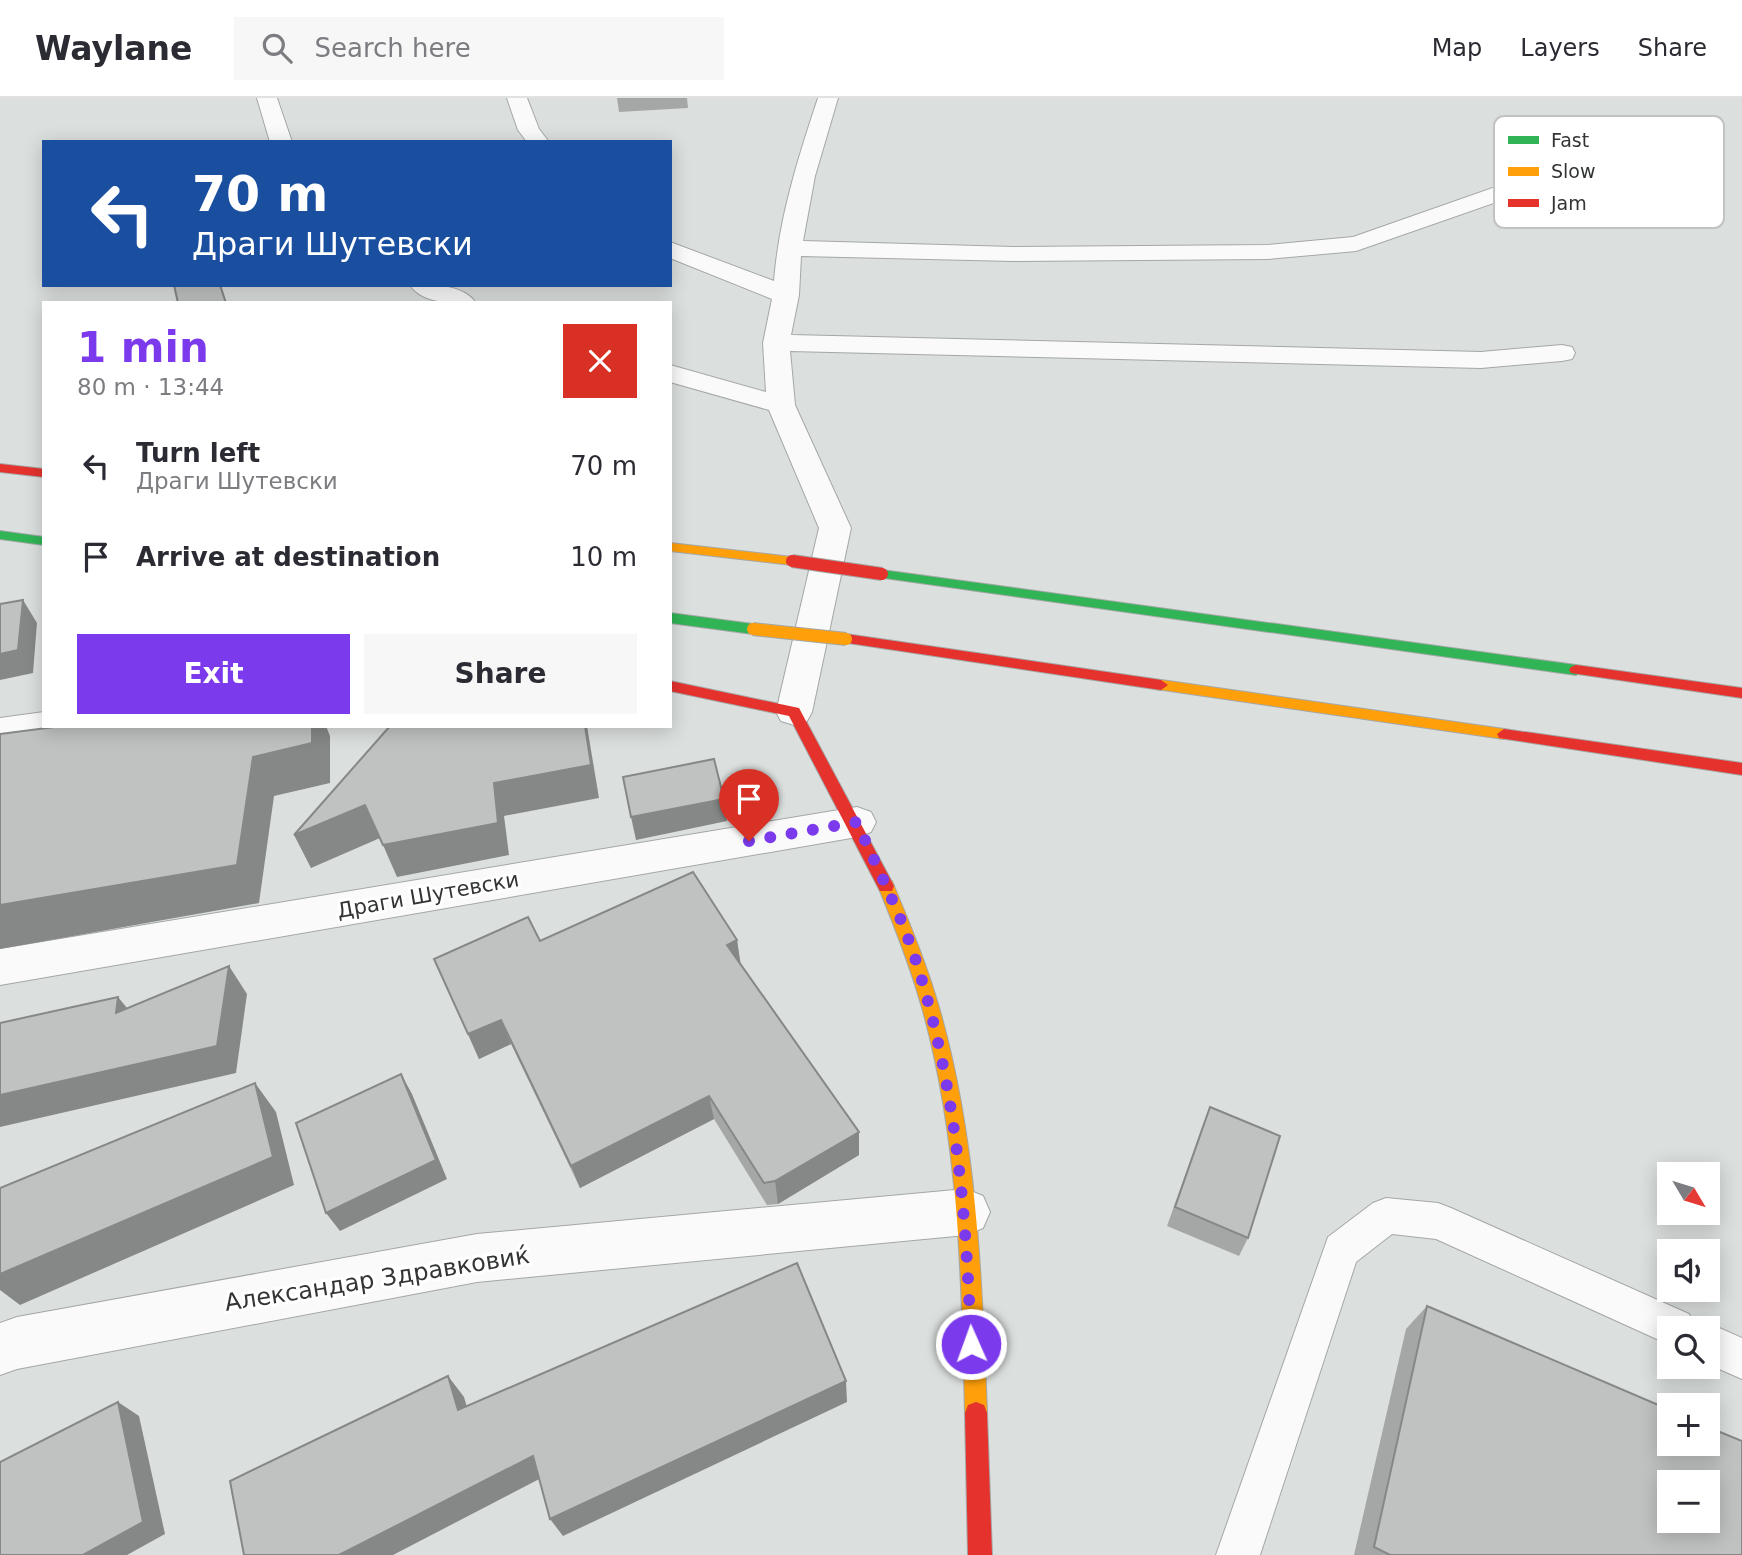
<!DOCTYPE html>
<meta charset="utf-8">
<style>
:root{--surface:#fff;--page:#f7f7f7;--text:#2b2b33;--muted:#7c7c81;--line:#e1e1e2;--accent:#7c3aed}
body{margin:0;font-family:"DejaVu Sans",sans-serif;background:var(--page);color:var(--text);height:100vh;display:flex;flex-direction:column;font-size:26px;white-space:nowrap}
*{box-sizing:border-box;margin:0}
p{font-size:23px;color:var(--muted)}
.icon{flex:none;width:38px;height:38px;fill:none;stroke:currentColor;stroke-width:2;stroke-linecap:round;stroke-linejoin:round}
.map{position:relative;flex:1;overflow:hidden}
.side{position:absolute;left:42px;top:203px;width:630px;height:427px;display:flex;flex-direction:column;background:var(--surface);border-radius:0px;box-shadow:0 4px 18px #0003}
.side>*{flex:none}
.guide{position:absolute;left:42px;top:42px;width:630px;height:147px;border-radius:0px;box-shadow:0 4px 18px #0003;background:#1a4fa0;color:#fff;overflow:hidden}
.needle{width:46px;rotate:128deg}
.fabs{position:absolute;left:1657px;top:1064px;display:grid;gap:14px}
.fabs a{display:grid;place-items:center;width:63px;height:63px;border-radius:0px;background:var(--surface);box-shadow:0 4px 18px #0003;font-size:35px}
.pin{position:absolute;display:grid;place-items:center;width:60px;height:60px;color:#fff;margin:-72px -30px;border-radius:50% 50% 50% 0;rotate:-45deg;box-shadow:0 0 7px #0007}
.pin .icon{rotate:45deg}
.me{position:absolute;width:77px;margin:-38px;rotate:358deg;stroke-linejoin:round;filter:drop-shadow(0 0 5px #0008)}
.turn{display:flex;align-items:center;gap:24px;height:147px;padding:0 35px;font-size:32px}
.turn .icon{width:91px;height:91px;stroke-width:2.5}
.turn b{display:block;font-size:49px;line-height:60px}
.round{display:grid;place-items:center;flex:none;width:74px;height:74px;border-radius:0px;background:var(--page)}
.overview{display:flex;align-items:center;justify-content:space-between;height:119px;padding:0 35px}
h1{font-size:42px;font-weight:700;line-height:52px;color:var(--accent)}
.cta{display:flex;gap:14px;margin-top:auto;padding:14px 35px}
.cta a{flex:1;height:80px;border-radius:0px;background:var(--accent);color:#fff;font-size:28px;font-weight:700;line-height:80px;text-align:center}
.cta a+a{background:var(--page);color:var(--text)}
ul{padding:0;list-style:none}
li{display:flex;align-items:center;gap:21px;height:91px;padding:0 35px}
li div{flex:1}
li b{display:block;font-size:26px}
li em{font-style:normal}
header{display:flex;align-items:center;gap:42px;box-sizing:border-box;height:98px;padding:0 35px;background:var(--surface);border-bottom:2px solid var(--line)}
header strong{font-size:33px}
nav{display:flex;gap:38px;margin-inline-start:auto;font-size:24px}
.search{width:490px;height:63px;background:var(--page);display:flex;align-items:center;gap:18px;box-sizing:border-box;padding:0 24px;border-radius:0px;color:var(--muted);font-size:26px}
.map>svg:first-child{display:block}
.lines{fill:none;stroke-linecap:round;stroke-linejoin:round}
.lane-casing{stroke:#a5a7a7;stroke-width:2}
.street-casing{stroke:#a5a7a7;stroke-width:2}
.fast-casing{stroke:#a5a7a7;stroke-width:2}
.slow-casing{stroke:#a5a7a7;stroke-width:2}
.jam-casing{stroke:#a5a7a7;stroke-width:2}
.lane{fill:#fafafa;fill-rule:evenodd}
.street{fill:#fafafa;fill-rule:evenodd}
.fast{fill:#30b455;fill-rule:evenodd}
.slow{fill:#ff9f0a;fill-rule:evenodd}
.jam{fill:#e5322d;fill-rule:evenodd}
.slow-bridge-casing{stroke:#a5a7a7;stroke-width:14;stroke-linecap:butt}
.jam-bridge-casing{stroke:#a5a7a7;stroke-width:14;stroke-linecap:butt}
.slow-bridge{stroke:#ff9f0a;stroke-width:12}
.jam-bridge{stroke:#e5322d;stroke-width:12}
.wall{fill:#a5a7a7}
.shaded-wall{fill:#868888}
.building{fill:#c0c2c2;stroke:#868888;stroke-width:2;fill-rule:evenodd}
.route{stroke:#7c3aed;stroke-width:12;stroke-dasharray:0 21.6}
.labels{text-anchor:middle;stroke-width:6;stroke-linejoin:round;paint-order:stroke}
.street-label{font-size:21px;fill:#323534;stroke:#fff}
.near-street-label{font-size:24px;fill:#323534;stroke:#fff}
.key{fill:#fff;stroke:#c2c2c2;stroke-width:2}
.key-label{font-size:19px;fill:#323534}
</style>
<header>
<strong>Waylane</strong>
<div class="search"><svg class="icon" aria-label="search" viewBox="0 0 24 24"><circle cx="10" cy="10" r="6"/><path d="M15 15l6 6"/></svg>Search here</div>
<nav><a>Map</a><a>Layers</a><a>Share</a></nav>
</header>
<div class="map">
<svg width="1742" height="1457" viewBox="0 0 1742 1457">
<rect width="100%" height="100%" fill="#dbdfde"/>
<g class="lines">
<defs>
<path id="lane" d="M1386 1100 1438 1105 1451 1110 1689 1216 1695 1230H1670V1247L1436 1141 1392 1136 1356 1164 1260 1457H1216L1328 1139 1373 1105Z
M1708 1225 1742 1240V1281L1708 1266V1230H1696Z"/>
<path id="street" d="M257 0H277L292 44H270Z
M507 0H527L539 31 549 44H527L518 32Z
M818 0H838L815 78 803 143 1013 149 1268 147 1353 139 1578 60H1594L1597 65 1594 70 1356 153 1268 161 1013 163 801 158 799 197 791 237 1481 254 1562 247 1572 249 1575 255 1572 261 1562 263 1481 270 790 253 795 307 851 430 812 614 807 623 794 627 781 623 776 614 819 430 769 312 670 284V267L766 294 763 245 772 201 670 160V144L774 183C779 120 798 60 818 0Z
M410 187C431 187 462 185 476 205 455 205 423 207 410 187Z
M44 614V628H61L57 636 0 646V620Z
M857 709 871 714 876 724 871 734 857 739 0 887V851Z
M966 1091 983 1098 990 1114 983 1130 966 1137 477 1184 17 1271 0 1277V1225L17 1219 477 1136Z"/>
<path id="fast" d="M0 433 44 439V447L0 441Z
M882 472 1576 567 1583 572 1576 577 877 479 875 476Z
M670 515 753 526 760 531 753 536 670 525Z"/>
<path id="slow" d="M670 445 792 459 799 463 792 467 670 453Z
M1161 582 1504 631 1511 636 1504 641 1156 591 1154 587Z
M886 782 892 783 894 788C911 829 928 870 940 913 977 1043 982 1181 987 1315L984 1323 976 1326 968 1323 965 1315C962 1181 959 1043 923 913 911 870 895 829 878 788L880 783Z"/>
<path id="jam" d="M0 366 44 371V379L0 374Z
M846 536 1161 582 1168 587 1161 592 841 544 839 541Z
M1576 567 1742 590V600L1571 575 1569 572 1571 569Z
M670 583 799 610 894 788 892 793H880L789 618 670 593Z
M1504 631 1742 665V677L1499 640 1497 636Z
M976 1304 984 1307 987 1315 992 1457H968L965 1315 968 1307Z"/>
</defs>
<use href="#lane" class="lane-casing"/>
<use href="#street" class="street-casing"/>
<use href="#fast" class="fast-casing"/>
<use href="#slow" class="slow-casing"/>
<use href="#jam" class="jam-casing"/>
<use href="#lane" class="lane"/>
<use href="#street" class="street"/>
<use href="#fast" class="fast"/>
<use href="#slow" class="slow"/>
<use href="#jam" class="jam"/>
<defs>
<path id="slow-bridge" d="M753 531 846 541"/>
<path id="jam-bridge" d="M792 463 882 476"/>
</defs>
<use href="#slow-bridge" class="slow-bridge-casing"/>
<use href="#jam-bridge" class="jam-bridge-casing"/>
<use href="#slow-bridge" class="slow-bridge"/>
<use href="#jam-bridge" class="jam-bridge"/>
</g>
<path class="wall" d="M617 0H687L688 10 619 14Z
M737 842 740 865 859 1057 778 1106 767 1107 714 1021 580 1090 511 946 479 961 434 861 540 843Z
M1210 1009 1248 1140 1239 1158 1167 1128 1202 1029Z
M1427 1208 1742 1457H1354L1406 1231Z"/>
<path class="shaded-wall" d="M23 502 37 525 33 575 0 582V556Z
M312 628H326L330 638V685L274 698 259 805 0 851V807L253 659Z
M585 628H587L599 700 504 718 509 757 397 779 383 747Z
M724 701 727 723 636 742 631 719Z
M365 707 380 740 311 770 294 737Z
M737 842 741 868 727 847Z
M229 868 247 896 236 975 0 1029V997Z
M118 899 140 926 116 915Z
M501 922 511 946 479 961 468 936Z
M401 976 412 996 447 1081 340 1133 326 1115Z
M255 985 276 1014 294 1087 20 1207 0 1192V1159Z
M709 998 714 1021 580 1090 571 1068Z
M859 1034V1057L778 1106 775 1083Z
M448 1278 464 1299 474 1333 458 1312Z
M846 1283 847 1304 563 1438 550 1421Z
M118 1304 139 1318 165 1436 127 1457H83Z
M533 1358 547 1377 393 1457H339Z"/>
<path class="building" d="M174 187H220L226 205H178Z
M23 502 18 552 0 556V506Z
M62 628H312V645L253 659 237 767 0 807V636Z
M390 628H585L591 667 494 685 498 725 383 747 365 707 294 737Z
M714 661 724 701 631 719 623 679Z
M693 774 737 842 727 847 859 1034 775 1083 764 1085 709 998 571 1068 501 922 468 936 434 861 528 819 540 843Z
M229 868 217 948 0 997V925L118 899 116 915Z
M401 976 436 1062 326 1115 296 1025Z
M255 985 273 1059 0 1176V1090Z
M1210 1009 1280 1038 1248 1140 1175 1109Z
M797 1165 846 1283 550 1421 533 1358 339 1457H244L230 1383 448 1278 458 1312Z
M1427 1208 1670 1312V1346H1708V1329L1742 1343V1457H1390L1374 1449ZM1670 1384H1708V1423H1670Z
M118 1304 143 1424 83 1457H0V1364Z"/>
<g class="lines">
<path class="route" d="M749 743 857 724C876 768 899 812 914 857 956 985 966 1112 971 1246"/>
</g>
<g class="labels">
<g class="street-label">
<text transform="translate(428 797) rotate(-10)" y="7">Драги Шутевски</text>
</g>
<g class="near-street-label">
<text transform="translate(377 1181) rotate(-9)" y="8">Александар Здравковиќ</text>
</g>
</g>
<rect x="1494" y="18" width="230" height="112" rx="10" class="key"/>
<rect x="1508" y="38" width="31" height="8" fill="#30b455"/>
<rect x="1508" y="69" width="31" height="9" fill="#ff9f0a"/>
<rect x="1508" y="101" width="31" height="8" fill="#e5322d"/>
<g class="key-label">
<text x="1551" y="49">Fast</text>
<text x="1551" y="80">Slow</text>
<text x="1551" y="112">Jam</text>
</g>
</svg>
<div class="fabs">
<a><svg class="needle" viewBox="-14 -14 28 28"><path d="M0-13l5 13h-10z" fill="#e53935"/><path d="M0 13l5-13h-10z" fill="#7c7c81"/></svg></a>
<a><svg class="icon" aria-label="sound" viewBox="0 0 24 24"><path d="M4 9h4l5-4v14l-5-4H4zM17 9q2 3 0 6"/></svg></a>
<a><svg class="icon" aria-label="search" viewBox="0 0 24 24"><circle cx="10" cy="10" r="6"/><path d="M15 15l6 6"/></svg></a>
<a>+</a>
<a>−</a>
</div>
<div class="pin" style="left:749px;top:743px;background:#d93025"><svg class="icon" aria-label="arrive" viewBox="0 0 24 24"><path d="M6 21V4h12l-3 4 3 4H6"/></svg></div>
<svg class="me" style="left:971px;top:1246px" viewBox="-20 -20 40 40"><circle r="17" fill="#7c3aed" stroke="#fff" stroke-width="3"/><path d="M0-11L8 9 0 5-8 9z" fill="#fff"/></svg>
<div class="guide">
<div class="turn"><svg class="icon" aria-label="left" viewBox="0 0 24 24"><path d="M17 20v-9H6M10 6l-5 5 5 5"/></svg><div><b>70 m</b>Драги Шутевски</div></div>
</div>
<section class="side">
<div class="overview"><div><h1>1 min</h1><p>80 m · 13:44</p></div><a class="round" style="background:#d93025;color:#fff"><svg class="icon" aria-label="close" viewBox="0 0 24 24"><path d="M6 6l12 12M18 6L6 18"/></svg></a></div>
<ul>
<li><svg class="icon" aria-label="left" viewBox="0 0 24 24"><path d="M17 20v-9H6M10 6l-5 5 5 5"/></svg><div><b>Turn left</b><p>Драги Шутевски</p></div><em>70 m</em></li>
<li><svg class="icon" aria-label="arrive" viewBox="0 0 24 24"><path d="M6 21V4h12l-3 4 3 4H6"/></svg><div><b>Arrive at destination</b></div><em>10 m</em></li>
</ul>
<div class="cta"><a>Exit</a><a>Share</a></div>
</section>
</div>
